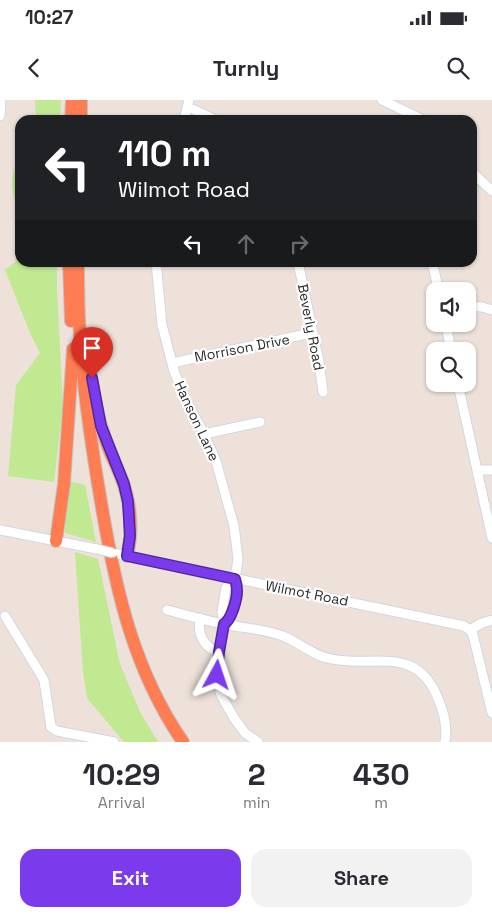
<!DOCTYPE html>
<style>
:root{--surface:#fff;--page:#f2f2f3;--text:#2b2b33;--muted:#7c7c81;--accent:#7c3aed}
body{margin:0;font-family:"Space Grotesk",sans-serif;background:var(--page);color:var(--text);height:100vh;display:flex;flex-direction:column;font-size:19px;white-space:nowrap}
*{box-sizing:border-box;margin:0}
p{font-size:16px;color:var(--muted)}
.icon{flex:none;width:28px;height:28px;fill:none;stroke:currentColor;stroke-width:2;stroke-linecap:round;stroke-linejoin:round}
.map{position:relative;height:642px;overflow:hidden}
.details{display:flex;flex-direction:column;background:var(--surface);flex:1}
.details>*{flex:none}
.top-card{position:absolute;left:15px;top:15px;width:462px;height:152px;border-radius:15px;box-shadow:0 1px 4px #0004;background:#202124;color:#fff;overflow:hidden}
.tools{position:absolute;left:426px;top:182px;display:grid;gap:10px}
.tools a{display:grid;place-items:center;width:50px;height:50px;border-radius:10px;background:var(--surface);box-shadow:0 1px 4px #0004;font-size:25px}
.pin{position:absolute;display:grid;place-items:center;width:42px;height:42px;color:#fff;margin:-51px -21px;border-radius:50% 50% 50% 0;rotate:-45deg;box-shadow:0 0 5px #0007}
.pin .icon{rotate:45deg}
.me{position:absolute;width:55px;margin:-28px;rotate:5deg;stroke-linejoin:round;filter:drop-shadow(0 0 4px #0008)}
.turn{display:flex;align-items:center;gap:18px;height:105px;padding:0 20px;font-size:22px}
.turn .icon{width:65px;height:65px;stroke-width:2.5}
.turn b{display:block;font-size:35px;line-height:42px}
.lanes{display:flex;align-items:center;height:48px;padding:0 20px;background:#0003;justify-content:center;gap:25px;direction:ltr}
.lanes .off{opacity:.35}
.eta{display:flex;justify-content:space-evenly;align-items:center;height:85px;text-align:center}
.eta b{font-size:30px;font-weight:700;line-height:35px}
.cta{display:flex;gap:10px;margin-top:auto;padding:10px 20px}
.cta a{flex:1;height:58px;border-radius:15px;background:var(--accent);color:#fff;font-size:20px;font-weight:700;line-height:58px;text-align:center}
.cta a+a{background:var(--page);color:var(--text)}
.status{display:flex;justify-content:space-between;align-items:center;height:35px;padding:0 25px;background:var(--surface);direction:ltr}
.status svg{height:14px;fill:currentColor}
header{display:flex;justify-content:space-between;align-items:center;height:65px;padding:0 20px;background:var(--surface);font-size:22px;font-weight:700}
.map>svg:first-child{display:block}
.green{fill:#c0e992}
.lines{fill:none;stroke-linecap:round;stroke-linejoin:round}
.minor-casing{stroke:#cfd7e4;stroke-width:11}
.highway-casing{stroke:#c3c3c3;stroke-width:14}
.minor{stroke:#fff;stroke-width:9}
.highway{stroke:#ff7d53;stroke-width:12}
.minor-bridge-casing{stroke:#cfd7e4;stroke-width:11;stroke-linecap:butt}
.minor-bridge{stroke:#fff;stroke-width:9}
.route-casing{stroke:#51269a;stroke-width:12}
.route{stroke:#7c3aed;stroke-width:9}
.labels{text-anchor:middle;stroke-width:4.5;stroke-linejoin:round;paint-order:stroke}
.street-label{font-size:14px;fill:#2a2a2a;stroke:#fff}
</style>
<div class="status"><b>10:27</b><svg viewBox="0 0 49 12"><path d="M0 12V9h3v3zM5 12V6h3v6zM10 12V3h3v9zM15 12V0h3v12zM26 1h20v11H26zM47 4h2v5h-2z"/></svg></div>
<header><svg class="icon" aria-label="back" viewBox="0 0 24 24"><path d="M15 5l-7 7 7 7"/></svg>Turnly<svg class="icon" aria-label="search" viewBox="0 0 24 24"><circle cx="10" cy="10" r="6"/><path d="M15 15l6 6"/></svg></header>
<div class="map">
<svg width="492" height="642" viewBox="0 0 492 642">
<rect width="100%" height="100%" fill="#ede1da"/>
<path class="green" d="M35 0H61L60 20H36Z
M20 58V119C14 96 6 80 20 58Z
M20 158V162L57 163V191L63 305 54 382 8 376 16 285 40 253 30 233 5 170Z
M68 381 85 385 96 442 65 433Z
M75 452 98 459 120 564 140 612 158 642H124L87 598 83 572Z"/>
<g class="lines">
<defs>
<path id="minor" d="M382 0 423 20
M188 7 216 20
M0 16 1 0
M184 20 189 0
M472 72 492 91
M156 162 162 225 174 271 185 298 204 334 216 361 234 426 238 459 235 479 238 490 230 519 224 524
M298 162 319 262 323 292
M432 162 439 191
M468 206 482 207 492 210
M446 224 451 251
M172 263 311 233
M458 284 492 438
M204 334 260 322
M478 370H492
M0 430 97 449
M113 453 464 526 470 530 473 535 492 613
M235 479 226 488 222 512 224 524 219 553 217 581 221 595 234 618 245 633 258 642
M167 510C186 515 204 520 223 524 243 528 264 529 283 536 298 542 311 554 327 558 371 570 417 541 439 601 444 613 447 629 445 642
M5 516 44 580 51 627 57 631 114 642
M200 518C197 535 203 546 219 553
M470 530 482 523 492 520"/>
<path id="highway" d="M71 20 72 0
M81 20V0
M69 162 71 221
M78 162C78 187 78 211 80 235 83 293 92 350 102 408 116 491 134 571 183 642
M90 270C93 293 97 316 105 338 109 352 117 366 122 380 131 403 133 432 127 456
M56 441 64 384 73 249"/>
</defs>
<use href="#minor" class="minor-casing"/>
<use href="#highway" class="highway-casing"/>
<use href="#minor" class="minor"/>
<use href="#highway" class="highway"/>
<defs>
<path id="minor-bridge" d="M97 449 113 453"/>
</defs>
<use href="#minor-bridge" class="minor-bridge-casing"/>
<use href="#minor-bridge" class="minor-bridge"/>
</g>
<g class="lines">
<defs>
<path id="route" d="M92 278 101 326 124 384 128 402 130 436 127 456 235 479C236 482 237 487 237 491 237 500 231 520 224 524L219 552 217 575"/>
</defs>
<use href="#route" class="route-casing"/>
<use href="#route" class="route"/>
</g>
<g class="labels">
<g class="street-label">
<text transform="translate(311 227) rotate(79)" y="5">Beverly Road</text>
<text transform="translate(242 248) rotate(-11)" y="5">Morrison Drive</text>
<text transform="translate(197 321) rotate(65)" y="5">Hanson Lane</text>
<text transform="translate(307 493) rotate(11)" y="5">Wilmot Road</text>
</g>
</g>
</svg>
<div class="tools">
<a><svg class="icon" aria-label="sound" viewBox="0 0 24 24"><path d="M4 9h4l5-4v14l-5-4H4zM17 9q2 3 0 6"/></svg></a>
<a><svg class="icon" aria-label="search" viewBox="0 0 24 24"><circle cx="10" cy="10" r="6"/><path d="M15 15l6 6"/></svg></a>
</div>
<div class="pin" style="left:92px;top:278px;background:#d93025"><svg class="icon" aria-label="arrive" viewBox="0 0 24 24"><path d="M6 21V4h12l-3 4 3 4H6"/></svg></div>
<svg class="me" style="left:217px;top:575px" viewBox="-20 -20 40 40"><path d="M0-17L14 15 0 8-14 15z" fill="#7c3aed" stroke="#fff" stroke-width="4"/></svg>
<div class="top-card">
<div class="turn"><svg class="icon" aria-label="left" viewBox="0 0 24 24"><path d="M17 20v-9H6M10 6l-5 5 5 5"/></svg><div><b>110 m</b>Wilmot Road</div></div>
<div class="lanes"><svg class="icon" aria-label="left" viewBox="0 0 24 24"><path d="M17 20v-9H6M10 6l-5 5 5 5"/></svg><svg class="icon off" aria-label="ahead" viewBox="0 0 24 24"><path d="M12 20V5M6 11l6-6 6 6"/></svg><svg class="icon off" aria-label="right" viewBox="0 0 24 24"><path d="M7 20v-9h11M14 6l5 5-5 5"/></svg></div>
</div>
</div>
<section class="details">
<div class="eta">
<div><b>10:29</b><p>Arrival</p></div>
<div><b>2</b><p>min</p></div>
<div><b>430</b><p>m</p></div>
</div>
<div class="cta"><a>Exit</a><a>Share</a></div>
</section>
